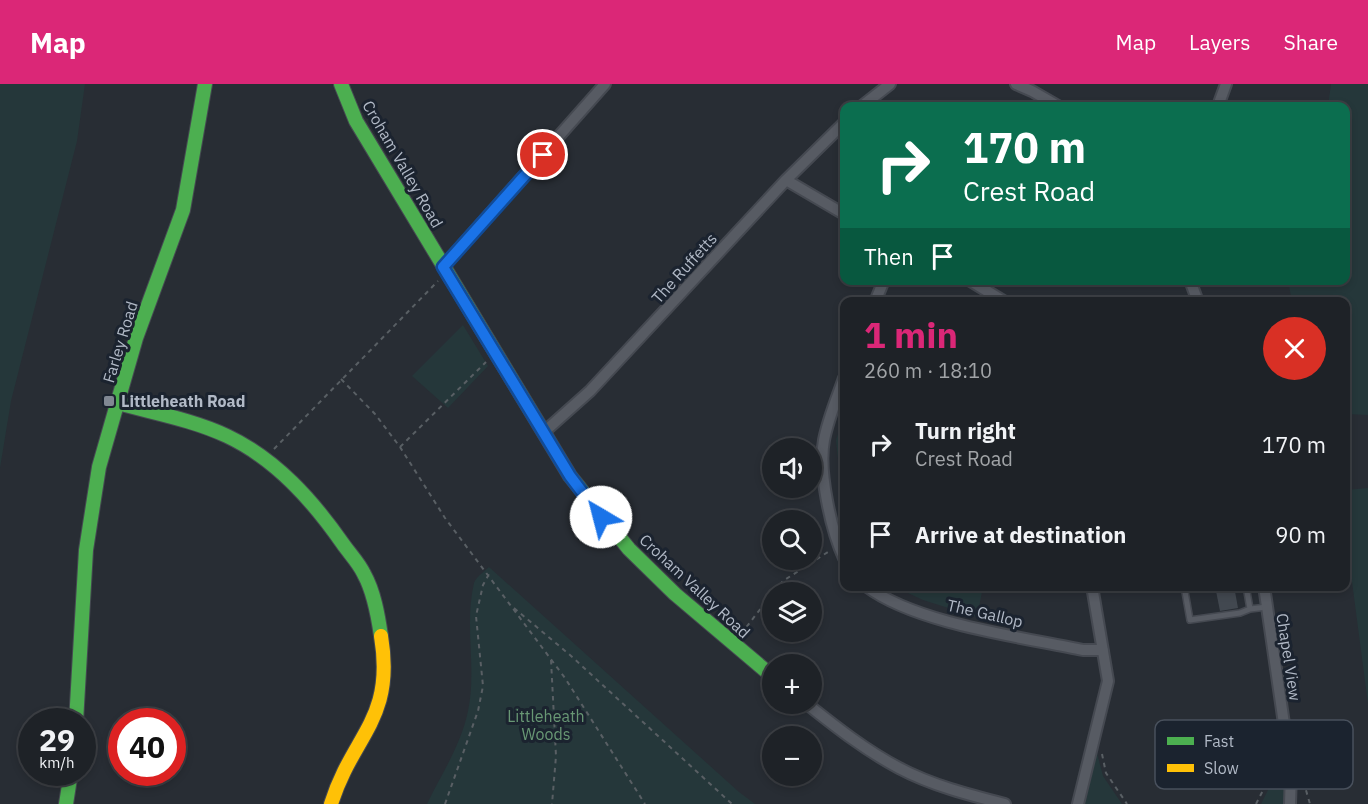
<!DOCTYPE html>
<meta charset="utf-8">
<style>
:root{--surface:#1e2227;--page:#2b2f33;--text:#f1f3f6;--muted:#a1a4a7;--line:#3c3f44;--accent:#db2777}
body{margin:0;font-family:"IBM Plex Sans",sans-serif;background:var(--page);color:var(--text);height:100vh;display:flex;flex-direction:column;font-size:22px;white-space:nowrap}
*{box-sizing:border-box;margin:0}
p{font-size:20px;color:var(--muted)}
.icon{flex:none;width:33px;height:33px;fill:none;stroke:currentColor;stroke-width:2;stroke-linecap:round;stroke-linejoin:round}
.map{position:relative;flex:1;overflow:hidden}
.panel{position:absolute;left:840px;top:213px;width:510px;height:294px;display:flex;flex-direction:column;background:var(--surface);border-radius:12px;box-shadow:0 3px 9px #0003,0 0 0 2px var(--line)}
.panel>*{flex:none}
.hud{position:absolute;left:840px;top:18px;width:510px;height:183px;border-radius:12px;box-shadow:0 3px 9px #0003,0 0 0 2px var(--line);background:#0b6e4f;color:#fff;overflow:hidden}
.buttons{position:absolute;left:762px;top:354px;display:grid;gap:12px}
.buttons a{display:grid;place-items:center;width:60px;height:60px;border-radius:50%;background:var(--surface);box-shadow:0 3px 9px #0003,0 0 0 2px var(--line);font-size:30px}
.speed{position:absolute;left:18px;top:624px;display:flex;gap:12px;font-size:30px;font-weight:700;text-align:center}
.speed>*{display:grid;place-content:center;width:78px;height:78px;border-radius:50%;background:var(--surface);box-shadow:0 3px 9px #0003,0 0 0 2px var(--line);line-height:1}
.speed small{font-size:15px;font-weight:400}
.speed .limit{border:9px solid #d22;background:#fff;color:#111}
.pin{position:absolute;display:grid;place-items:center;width:51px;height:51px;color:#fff;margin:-26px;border:3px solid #fff;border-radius:50%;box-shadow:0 2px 6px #0007}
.me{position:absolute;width:66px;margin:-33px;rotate:323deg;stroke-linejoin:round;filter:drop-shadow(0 0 4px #0008)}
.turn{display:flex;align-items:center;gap:21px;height:126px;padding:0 24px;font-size:27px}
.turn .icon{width:78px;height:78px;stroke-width:2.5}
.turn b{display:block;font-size:42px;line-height:51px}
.then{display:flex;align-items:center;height:57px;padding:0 24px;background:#0003;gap:12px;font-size:22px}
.round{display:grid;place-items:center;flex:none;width:63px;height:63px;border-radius:32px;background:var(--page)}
.head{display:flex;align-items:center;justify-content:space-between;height:102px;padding:0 24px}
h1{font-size:36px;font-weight:700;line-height:45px;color:var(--accent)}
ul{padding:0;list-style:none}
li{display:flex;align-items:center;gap:18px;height:90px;padding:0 24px}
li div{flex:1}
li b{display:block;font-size:22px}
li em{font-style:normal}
header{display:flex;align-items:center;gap:36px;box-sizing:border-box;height:84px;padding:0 30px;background:var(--accent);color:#fff}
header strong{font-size:28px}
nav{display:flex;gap:33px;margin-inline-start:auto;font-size:21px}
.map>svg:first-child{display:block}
.green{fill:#25373a}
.building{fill:#424850}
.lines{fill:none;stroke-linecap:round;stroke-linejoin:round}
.lane-casing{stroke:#454951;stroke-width:8}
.street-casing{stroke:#454951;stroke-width:14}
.fast-casing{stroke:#454951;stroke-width:16}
.slow-casing{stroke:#454951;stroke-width:16}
.path{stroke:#595f64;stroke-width:2;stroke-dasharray:4.5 4.5;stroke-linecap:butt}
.lane{stroke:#575b63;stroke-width:5}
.street{stroke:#575b63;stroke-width:10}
.fast{stroke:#4caf50;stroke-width:14}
.slow{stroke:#ffc107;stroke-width:14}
.route-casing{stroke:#114b97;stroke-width:15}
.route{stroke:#1a73e8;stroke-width:10}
.poi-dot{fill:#818893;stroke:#1b232f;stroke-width:2}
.labels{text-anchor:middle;stroke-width:6;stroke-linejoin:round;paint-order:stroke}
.street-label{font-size:16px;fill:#b1b9c6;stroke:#1b232f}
.poi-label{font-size:16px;font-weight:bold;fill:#b1b9c6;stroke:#1b232f;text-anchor:start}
.park-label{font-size:16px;fill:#689774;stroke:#1b232f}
.key{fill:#1b232f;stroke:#48505c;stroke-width:1.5}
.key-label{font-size:16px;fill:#b1b9c6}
</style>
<header>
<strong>Map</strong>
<nav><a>Map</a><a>Layers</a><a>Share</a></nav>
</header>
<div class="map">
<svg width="1368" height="720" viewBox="0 0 1368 720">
<rect width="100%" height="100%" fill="#282d34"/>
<path class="green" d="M0 0H85L77 57 11 317 0 384Z
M1331 0H1368V331L1346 330V218L1292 217 1288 197 1346 196V22H1328Z
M463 241 488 282 448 324 412 292Z
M844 332V433L836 356Z
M1368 404V620L1351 490 1346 465V406Z
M489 483 739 708 755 720H427C442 689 461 661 468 627 477 585 464 541 474 499 476 493 485 487 489 483Z
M895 503H983L977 533 923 516Z
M1097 669 1103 692 1122 720H1085Z
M1276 690 1287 691 1283 720H1261Z"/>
<path class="building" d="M1215 502H1234L1238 524 1220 527Z"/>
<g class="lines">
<defs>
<path id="lane" d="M1184 502 1190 536 1240 529 1250 525
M1246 502 1250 525 1267 523"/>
<path id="street" d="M1016 0 1032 7 1058 22
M862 22 890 0
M1218 22 1226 0
M786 96 844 130
M443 183 605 0
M969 196 1005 218
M1190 196 1198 218
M875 218 884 196
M844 294C837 314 828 335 824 356 818 387 831 446 844 474
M544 348 590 307 786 96 844 39
M866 502C916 540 1022 553 1083 566H1103
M1264 502 1291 688 1290 720
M807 620C836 643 865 666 899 684 931 701 969 711 1005 720
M1078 720 1108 597 1092 502"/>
<path id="fast" d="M341 0 356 37 570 392 629 465 675 510 772 592
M118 319C154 329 193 336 227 352 276 375 313 417 343 460 350 470 359 479 364 490 374 508 378 531 381 552
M76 638 86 466 99 383 136 254 183 126 205 0
M66 720 71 688"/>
<path id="slow" d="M331 720C353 650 395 636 381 552"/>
</defs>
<use href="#lane" class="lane-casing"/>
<use href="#street" class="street-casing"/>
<use href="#fast" class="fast-casing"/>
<use href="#slow" class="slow-casing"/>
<path class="path" d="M341 295 375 330 400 363 445 434 565 594 645 720
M400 363 486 278
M274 365 438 197
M774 508 783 497 831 466
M514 524 570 571 732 720
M741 550 772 510
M551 576 556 672 552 720
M1102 670 1106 689 1127 720
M1301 689 1310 720
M445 720 478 627 483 602 476 532 483 501 489 490
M1256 720 1274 685 1281 686"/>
<use href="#lane" class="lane"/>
<use href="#street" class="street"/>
<use href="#fast" class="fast"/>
<use href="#slow" class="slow"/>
</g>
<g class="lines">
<defs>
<path id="route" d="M543 71 443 183 570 392 601 433"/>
</defs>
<use href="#route" class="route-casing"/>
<use href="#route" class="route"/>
</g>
<rect class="poi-dot" x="103" y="311" width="12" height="12" rx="3"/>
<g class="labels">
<g class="street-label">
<text transform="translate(403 80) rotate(60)" y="6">Croham Valley Road</text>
<text transform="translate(684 184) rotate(-48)" y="6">The Ruffetts</text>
<text transform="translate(120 258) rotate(-73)" y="6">Farley Road</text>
<text transform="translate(695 502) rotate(43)" y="6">Croham Valley Road</text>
<text transform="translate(985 529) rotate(13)" y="6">The Gallop</text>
<text transform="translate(1289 573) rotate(81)" y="6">Chapel View</text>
</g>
<g class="poi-label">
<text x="121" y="323">Littleheath Road</text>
</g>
<g class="park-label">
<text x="546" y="638">Littleheath<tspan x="546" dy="18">Woods</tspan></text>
</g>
</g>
<rect x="1155" y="636" width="198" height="69" rx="9" class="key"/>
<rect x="1167" y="653" width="27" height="8" fill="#4caf50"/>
<rect x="1167" y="680" width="27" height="8" fill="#ffc107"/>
<g class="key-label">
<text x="1204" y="663">Fast</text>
<text x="1204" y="690">Slow</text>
</g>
</svg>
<div class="buttons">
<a><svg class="icon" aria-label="sound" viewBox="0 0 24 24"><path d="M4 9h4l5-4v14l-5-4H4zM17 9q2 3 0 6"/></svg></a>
<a><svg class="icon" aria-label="search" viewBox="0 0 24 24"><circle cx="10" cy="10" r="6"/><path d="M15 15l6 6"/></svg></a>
<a><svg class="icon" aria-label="layers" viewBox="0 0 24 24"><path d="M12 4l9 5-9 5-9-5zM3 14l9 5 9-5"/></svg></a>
<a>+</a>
<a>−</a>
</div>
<div class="speed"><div>29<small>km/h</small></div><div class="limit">40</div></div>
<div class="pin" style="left:543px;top:71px;background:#d93025"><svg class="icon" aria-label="arrive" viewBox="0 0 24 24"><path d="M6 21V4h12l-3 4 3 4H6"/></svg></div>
<svg class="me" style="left:601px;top:433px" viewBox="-20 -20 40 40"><circle r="19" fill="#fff"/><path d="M0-13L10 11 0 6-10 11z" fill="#1a73e8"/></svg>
<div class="hud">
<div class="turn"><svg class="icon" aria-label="right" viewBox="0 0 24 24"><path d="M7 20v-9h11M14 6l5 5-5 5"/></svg><div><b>170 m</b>Crest Road</div></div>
<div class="then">Then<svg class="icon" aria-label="arrive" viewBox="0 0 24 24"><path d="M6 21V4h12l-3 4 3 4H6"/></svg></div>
</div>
<section class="panel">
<div class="head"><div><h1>1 min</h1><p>260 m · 18:10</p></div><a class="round" style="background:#d93025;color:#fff"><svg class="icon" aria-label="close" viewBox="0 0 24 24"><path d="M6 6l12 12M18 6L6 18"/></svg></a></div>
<ul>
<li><svg class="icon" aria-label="right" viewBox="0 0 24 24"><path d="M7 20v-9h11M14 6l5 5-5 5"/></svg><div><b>Turn right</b><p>Crest Road</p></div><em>170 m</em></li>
<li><svg class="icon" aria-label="arrive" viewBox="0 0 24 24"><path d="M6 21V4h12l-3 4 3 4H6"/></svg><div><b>Arrive at destination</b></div><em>90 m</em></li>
</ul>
</section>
</div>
